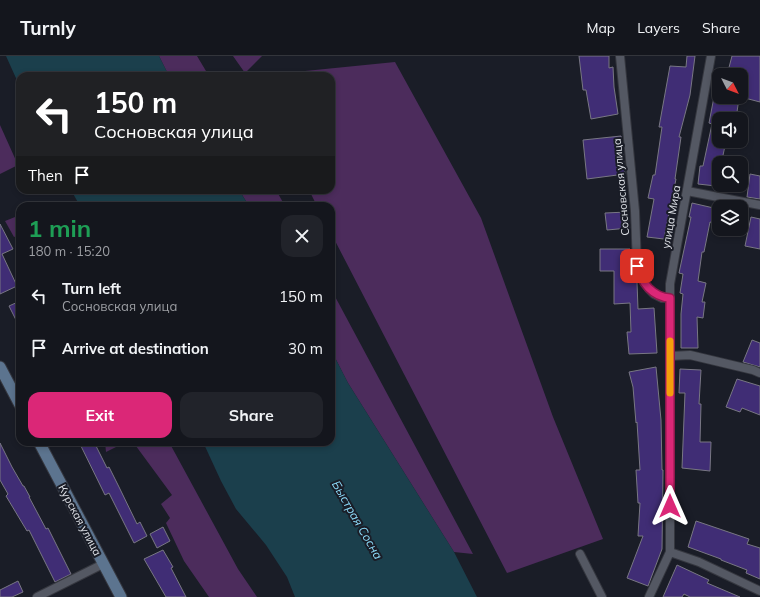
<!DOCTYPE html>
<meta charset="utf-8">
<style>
:root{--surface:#14161d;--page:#21232a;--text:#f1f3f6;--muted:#9d9fa4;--line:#33353b;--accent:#db2777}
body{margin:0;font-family:Mulish,sans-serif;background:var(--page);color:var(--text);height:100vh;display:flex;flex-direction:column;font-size:15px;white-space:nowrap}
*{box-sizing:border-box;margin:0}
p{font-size:13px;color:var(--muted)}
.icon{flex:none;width:22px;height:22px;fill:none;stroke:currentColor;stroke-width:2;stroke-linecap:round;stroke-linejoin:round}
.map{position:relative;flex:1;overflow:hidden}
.panel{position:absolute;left:16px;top:146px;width:319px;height:244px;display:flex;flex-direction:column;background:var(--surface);border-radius:12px;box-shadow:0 2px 6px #0003,0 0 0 1px var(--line)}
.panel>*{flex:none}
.top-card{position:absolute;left:16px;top:16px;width:319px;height:122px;border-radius:12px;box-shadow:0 2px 6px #0003,0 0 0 1px var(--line);background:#202124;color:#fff;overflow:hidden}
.needle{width:26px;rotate:132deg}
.buttons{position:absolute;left:712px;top:12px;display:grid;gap:8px}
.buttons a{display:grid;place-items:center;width:36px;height:36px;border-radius:8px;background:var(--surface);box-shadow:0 2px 6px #0003,0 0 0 1px var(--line);font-size:20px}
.pin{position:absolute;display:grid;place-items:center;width:34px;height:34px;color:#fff;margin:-17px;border-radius:8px;box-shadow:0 2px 6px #0006}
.me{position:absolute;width:44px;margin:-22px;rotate:0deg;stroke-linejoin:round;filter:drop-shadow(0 0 3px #0008)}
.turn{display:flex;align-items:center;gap:14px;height:84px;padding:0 12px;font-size:18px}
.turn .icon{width:52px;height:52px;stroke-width:2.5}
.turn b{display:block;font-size:28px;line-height:34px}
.then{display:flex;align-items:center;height:38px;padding:0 12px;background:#0003;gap:8px;font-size:15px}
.round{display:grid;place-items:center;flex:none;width:42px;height:42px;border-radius:12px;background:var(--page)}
.overview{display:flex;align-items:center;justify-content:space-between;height:68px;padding:0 12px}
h1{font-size:24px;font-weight:700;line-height:30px;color:#1e9e55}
.primary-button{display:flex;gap:8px;margin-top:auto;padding:8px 12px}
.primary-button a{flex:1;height:46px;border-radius:12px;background:var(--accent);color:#fff;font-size:16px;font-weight:700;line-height:46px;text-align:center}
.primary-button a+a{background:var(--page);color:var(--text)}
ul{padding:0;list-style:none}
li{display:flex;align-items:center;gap:12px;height:52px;padding:0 12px}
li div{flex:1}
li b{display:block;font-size:15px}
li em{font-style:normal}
header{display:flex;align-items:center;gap:24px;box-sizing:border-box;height:56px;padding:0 20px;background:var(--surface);border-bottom:1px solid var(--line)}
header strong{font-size:19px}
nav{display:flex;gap:22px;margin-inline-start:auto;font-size:14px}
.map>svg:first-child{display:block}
.green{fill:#4c2c5c}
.water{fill:#1b3f4c}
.building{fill:#402d75;stroke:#787783}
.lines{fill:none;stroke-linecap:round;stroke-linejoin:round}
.street-casing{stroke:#35373f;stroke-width:10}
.secondary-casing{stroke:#35373f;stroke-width:13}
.street{stroke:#545863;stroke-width:8}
.secondary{stroke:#5c748f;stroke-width:11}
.route-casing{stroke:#8e194d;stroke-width:10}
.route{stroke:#db2777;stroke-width:7}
.slow{stroke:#f59e0b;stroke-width:7}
.labels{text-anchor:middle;stroke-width:4;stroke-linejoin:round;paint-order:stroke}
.street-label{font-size:11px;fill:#e0e3e9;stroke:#1a1d27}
.water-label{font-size:12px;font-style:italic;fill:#8dddfc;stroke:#1a1d27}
</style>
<header>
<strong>Turnly</strong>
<nav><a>Map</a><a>Layers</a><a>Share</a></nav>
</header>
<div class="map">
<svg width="760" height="541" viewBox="0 0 760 541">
<rect width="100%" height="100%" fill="#1a1d27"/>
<path class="green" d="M159 0H197L209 20H169Z
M233 0H262L245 17Z
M395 6 481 162 553 361 603 483 507 517 331 177V150H317L309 134H331V20H302L305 15Z
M0 69 18 109 0 118Z
M239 134H276L285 150H249Z
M20 159V179L14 181 5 165Z
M331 233 473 498 454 496 348 327 331 294Z
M105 386H126L106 396Z
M133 386H169L238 513 257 541H209L184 505 166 467 170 462 161 448 172 439Z"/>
<path class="water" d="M6 0H159L169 20H20V31Z
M71 134H239L249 150H80Z
M331 294 348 327 454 496 477 541H295L287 521 266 489 236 453 221 425 203 386H331Z"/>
<path class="building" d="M579 0H609V12L613 11 614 31 618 58 591 63 586 34H583Z
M687 0H695L690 39 679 81H681L675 123H676L664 183 647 181 654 143 648 142 653 119H655L662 71H659L670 10 686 11Z
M732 0H760V46L741 41V19H727Z
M714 41 739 42 736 63H719V85H726L722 104 720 103 716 130 698 128 700 110H703L712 68 709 67Z
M621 80 625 118 587 123 583 84Z
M750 118 760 120V143L747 141Z
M692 147 718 153 715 167 710 166 704 196H702L698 225 706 227 702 246H705L703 262 697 261 698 292H681V258L683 238 680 237 683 218 679 217 691 161H689Z
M627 156 629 172 607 174 605 157Z
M751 161 760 163V193L745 190Z
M0 168 13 193 2 198 17 230 0 238Z
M600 193H630V226H637L638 253 654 252 657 297 629 298 627 276H631L630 247 614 248V215H600Z
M20 245V272L9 250Z
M752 284 760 287V311L743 306Z
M656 311 661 364 662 414H663L662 493 648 530 627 522 643 480H638L640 447H638L636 414H640L637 366 636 367 633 331 629 316Z
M680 313 701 314 699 348H701L700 386H711L710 415 682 412 685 337H679Z
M737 323 760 330V359L742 352 740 356 726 351Z
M79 386H94L107 412 109 411 119 431 137 468 140 466 147 480 134 487 109 437 105 439Z
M0 387 12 411 23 430H24L30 441H29L46 473 48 472 71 518 55 526 29 474 27 475 6 440 8 438 0 424Z
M696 465 749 483 747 488 760 492V523L746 517 747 514 721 504V503L688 491Z
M163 471 170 485 157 492 150 478Z
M163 494 173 511 171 512 186 541H166L144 503Z
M677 509 709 524 707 527 740 541H690L684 538 682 541H663Z
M18 525 23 536 12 541H0V534Z"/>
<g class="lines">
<defs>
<path id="street" d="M620 0 635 155 637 210 640 220 649 233 654 238 662 242H670
M687 135 760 149
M670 300 690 299 753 314 760 317
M670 496 699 506 760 535
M580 498 602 541
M37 541 103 508
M649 541 670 496V228L711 0"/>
<path id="secondary" d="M0 311 20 349
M39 386 121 541"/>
</defs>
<use href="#street" class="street-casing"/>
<use href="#secondary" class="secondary-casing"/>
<use href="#street" class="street"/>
<use href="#secondary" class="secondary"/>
</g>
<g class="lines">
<defs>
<path id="route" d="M637 210C641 227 653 241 670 242V450"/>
</defs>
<use href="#route" class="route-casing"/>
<use href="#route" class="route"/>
<path class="slow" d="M670 337V285"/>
</g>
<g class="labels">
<g class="street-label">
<text transform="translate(621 131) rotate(-95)" y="4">Сосновская улица</text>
<text transform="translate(671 161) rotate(-80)" y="4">улица Мира</text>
<text transform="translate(80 464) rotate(62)" y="4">Курская улица</text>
</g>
<g class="water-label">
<text transform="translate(357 464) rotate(60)" y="4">Быстрая Сосна</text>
</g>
</g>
</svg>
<div class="buttons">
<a><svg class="needle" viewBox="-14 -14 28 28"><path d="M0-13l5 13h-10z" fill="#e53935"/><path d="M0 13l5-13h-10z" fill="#9d9fa4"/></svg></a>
<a><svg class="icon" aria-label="sound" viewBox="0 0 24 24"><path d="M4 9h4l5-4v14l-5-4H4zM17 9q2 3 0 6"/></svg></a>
<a><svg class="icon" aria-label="search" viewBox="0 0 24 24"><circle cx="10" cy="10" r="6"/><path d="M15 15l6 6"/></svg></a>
<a><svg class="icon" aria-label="layers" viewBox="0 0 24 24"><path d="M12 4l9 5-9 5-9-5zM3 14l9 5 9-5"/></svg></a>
</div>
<div class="pin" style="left:637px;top:210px;background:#d93025"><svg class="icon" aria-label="arrive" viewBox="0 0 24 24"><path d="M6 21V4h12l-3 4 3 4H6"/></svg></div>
<svg class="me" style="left:670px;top:450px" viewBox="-20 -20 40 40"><path d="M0-17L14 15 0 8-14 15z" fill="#db2777" stroke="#fff" stroke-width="4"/></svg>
<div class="top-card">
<div class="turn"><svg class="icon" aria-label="left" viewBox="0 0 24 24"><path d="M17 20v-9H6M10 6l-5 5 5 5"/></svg><div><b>150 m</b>Сосновская улица</div></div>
<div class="then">Then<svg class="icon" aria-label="arrive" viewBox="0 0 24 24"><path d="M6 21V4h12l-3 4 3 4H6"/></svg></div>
</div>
<section class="panel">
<div class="overview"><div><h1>1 min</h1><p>180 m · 15:20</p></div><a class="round"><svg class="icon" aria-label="close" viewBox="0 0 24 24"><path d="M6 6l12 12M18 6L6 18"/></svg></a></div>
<ul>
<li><svg class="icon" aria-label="left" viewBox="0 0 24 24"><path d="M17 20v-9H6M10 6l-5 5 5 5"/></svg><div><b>Turn left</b><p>Сосновская улица</p></div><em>150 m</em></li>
<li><svg class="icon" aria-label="arrive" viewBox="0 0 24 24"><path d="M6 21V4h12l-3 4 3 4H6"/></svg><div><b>Arrive at destination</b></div><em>30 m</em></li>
</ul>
<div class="primary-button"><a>Exit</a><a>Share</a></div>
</section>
</div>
